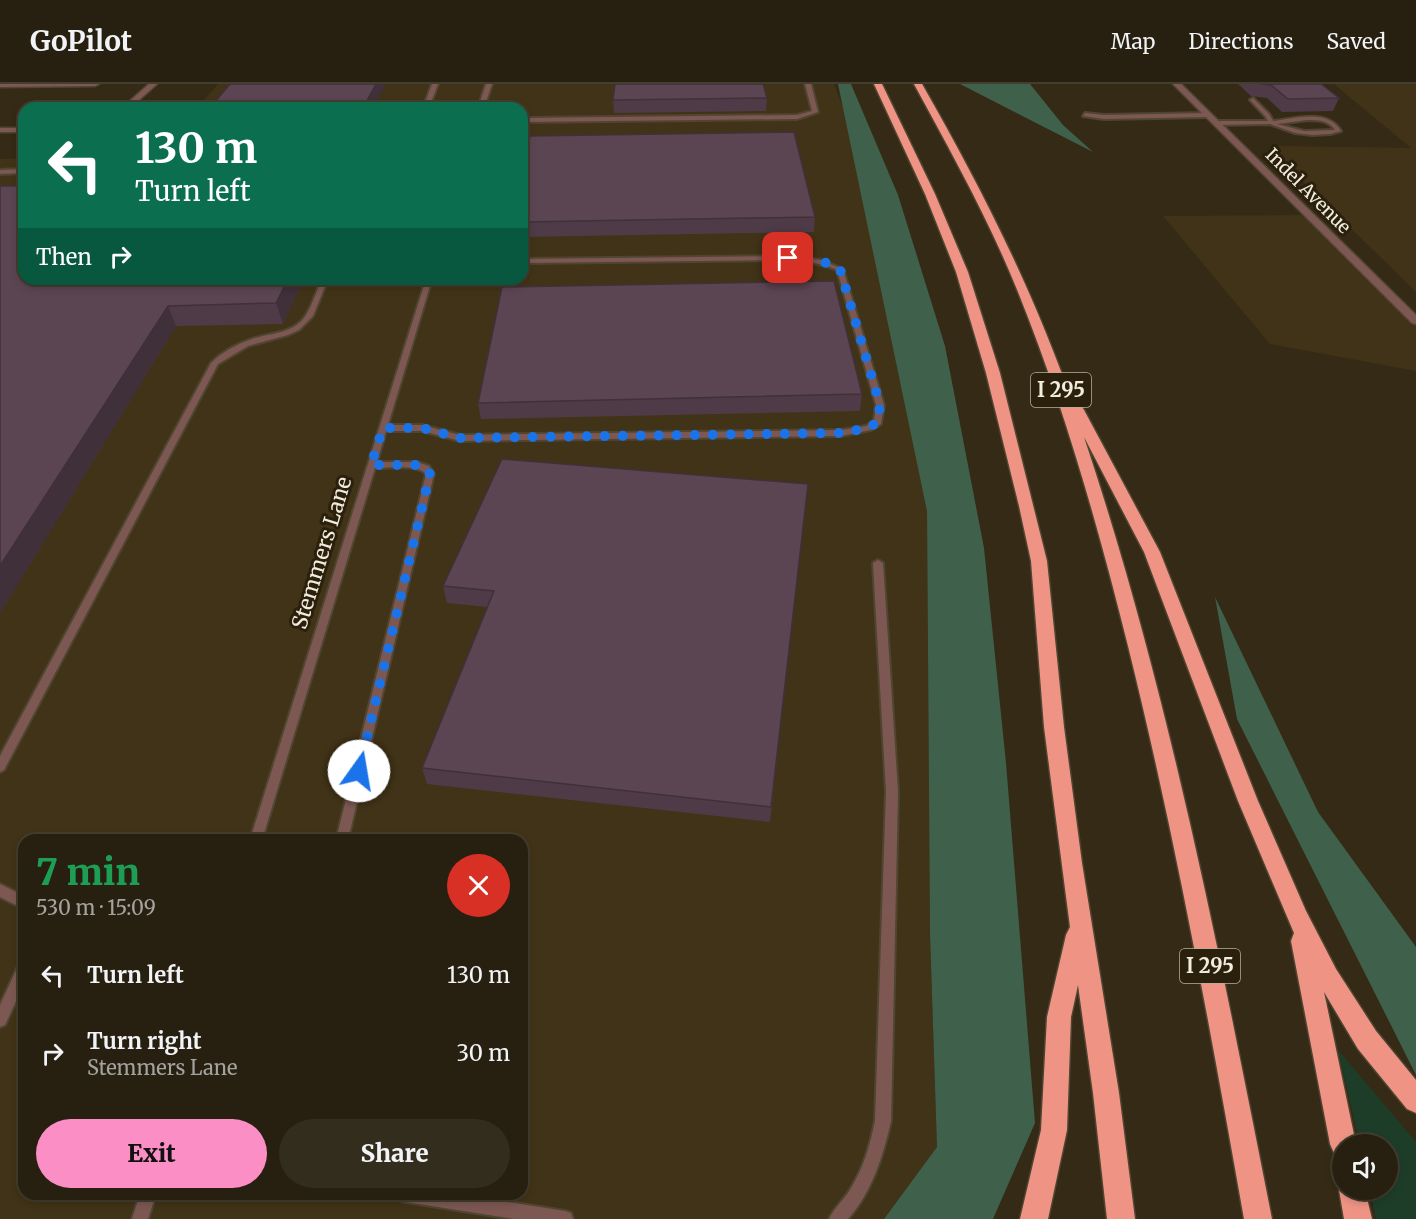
<!DOCTYPE html>
<meta charset="utf-8">
<style>
:root{--surface:#272010;--page:#332d1e;--text:#f1f3f6;--muted:#a4a39f;--line:#433e30;--accent:#fb8fc5}
body{margin:0;font-family:Merriweather,serif;background:var(--page);color:var(--text);height:100vh;display:flex;flex-direction:column;font-size:22px;white-space:nowrap}
*{box-sizing:border-box;margin:0}
p{font-size:20px;color:var(--muted)}
.icon{flex:none;width:33px;height:33px;fill:none;stroke:currentColor;stroke-width:2;stroke-linecap:round;stroke-linejoin:round}
.map{position:relative;flex:1;overflow:hidden}
.details{position:absolute;left:18px;top:750px;width:510px;height:366px;display:flex;flex-direction:column;background:var(--surface);border-radius:18px;box-shadow:0 3px 9px #0003,0 0 0 2px var(--line)}
.details>*{flex:none}
.guide{position:absolute;left:18px;top:18px;width:510px;height:183px;border-radius:18px;box-shadow:0 3px 9px #0003,0 0 0 2px var(--line);background:#0b6e4f;color:#fff;overflow:hidden}
.fabs{position:absolute;left:1332px;top:1050px;display:grid;gap:12px}
.fabs a{display:grid;place-items:center;width:66px;height:66px;border-radius:50%;background:var(--surface);box-shadow:0 3px 9px #0003,0 0 0 2px var(--line);font-size:30px}
.pin{position:absolute;display:grid;place-items:center;width:51px;height:51px;color:#fff;margin:-26px;border-radius:12px;box-shadow:0 3px 9px #0006}
.me{position:absolute;width:66px;margin:-33px;rotate:13deg;stroke-linejoin:round;filter:drop-shadow(0 0 4px #0008)}
.turn{display:flex;align-items:center;gap:21px;height:126px;padding:0 18px;font-size:27px}
.turn .icon{width:78px;height:78px;stroke-width:2.5}
.turn b{display:block;font-size:42px;line-height:51px}
.then{display:flex;align-items:center;height:57px;padding:0 18px;background:#0003;gap:12px;font-size:22px}
.round{display:grid;place-items:center;flex:none;width:63px;height:63px;border-radius:32px;background:var(--page)}
.summary{display:flex;align-items:center;justify-content:space-between;height:102px;padding:0 18px}
h1{font-size:36px;font-weight:800;line-height:45px;color:#1e9e55}
.cta{display:flex;gap:12px;margin-top:auto;padding:12px 18px}
.cta a{flex:1;height:69px;border-radius:36px;background:var(--accent);color:#111;font-size:24px;font-weight:800;line-height:69px;text-align:center}
.cta a+a{background:var(--page);color:var(--text)}
ul{padding:0;list-style:none}
li{display:flex;align-items:center;gap:18px;height:78px;padding:0 18px}
li div{flex:1}
li b{display:block;font-size:22px}
li em{font-style:normal}
header{display:flex;align-items:center;gap:36px;box-sizing:border-box;height:84px;padding:0 30px;background:var(--surface);border-bottom:2px solid var(--line)}
header strong{font-size:28px}
nav{display:flex;gap:33px;margin-inline-start:auto;font-size:21px}
.map>svg:first-child{display:block}
.built{fill:#413317;fill-rule:evenodd}
.green{fill:#1e3d29}
.forest{fill:#3f604a}
.lines{fill:none;stroke-linecap:round;stroke-linejoin:round}
.service-casing{stroke:#4f4531;stroke-width:4}
.minor-casing{stroke:#4f4531;stroke-width:3}
.motorway-casing{stroke:#4f4531;stroke-width:3}
.service{fill:#7d5852;fill-rule:evenodd}
.minor{fill:#7d5852;fill-rule:evenodd}
.motorway{fill:#ef9485;fill-rule:evenodd}
.wall{fill:#4e3b47}
.shaded-wall{fill:#403039}
.building{fill:#5b4552;stroke:#403039;stroke-width:1.5}
.route{stroke:#1a73e8;stroke-width:10;stroke-dasharray:0 18}
.labels{text-anchor:middle;stroke-width:6;stroke-linejoin:round;paint-order:stroke}
.far-street-label{font-size:18px;fill:#f2ecdf;stroke:#2a200b}
.shield{fill:#2a200b;stroke:#b6af9f;stroke-width:1.5}
.shield-label{font-size:20px;font-weight:bold;fill:#f2ecdf}
.street-label{font-size:21px;fill:#f2ecdf;stroke:#2a200b}
</style>
<header>
<strong>GoPilot</strong>
<nav><a>Map</a><a>Directions</a><a>Saved</a></nav>
</header>
<div class="map">
<svg width="1416" height="1135" viewBox="0 0 1416 1135">
<rect width="100%" height="100%" fill="#342a15"/>
<path class="built" d="M218 0H834L910 198 927 427 930 850 937 1063 884 1135H0V75L24 74V195H522V24H197ZM24 756H522V1110H24Z
M1334 0H1416V208L1279 74V62L1411 64Z
M1315 131 1416 234V287L1270 260 1163 132Z"/>
<path class="green" d="M1338 966 1416 1058V1135H1376L1370 1106H1388V1060H1360Z"/>
<path class="forest" d="M838 0H851L898 111 945 262 984 464 1006 679 1035 1039 993 1135H884L937 1063 930 850 927 427Z
M960 0H1030L1063 41 1093 68Z
M1215 513 1318 728 1416 863V991L1237 635Z"/>
<g class="lines">
<defs>
<path id="service" d="M432 0H438L429 24H423Z
M486 0H492L484 24H478Z
M805 0H811L818 28 797 35 522 38V34L797 31 812 27Z
M1253 14 1269 30 1273 37C1295 35 1327 24 1341 47L1330 50 1312 51 1295 49 1270 40 1216 41 1213 39 1216 37H1268L1265 32 1250 16ZM1307 36C1318 36 1329 36 1335 46L1304 47 1277 40Z
M1085 29 1104 31 1208 29 1211 31 1208 33 1104 35 1083 32Z
M24 85V89L0 90V86Z
M788 172 821 176 843 185 884 321 881 340 871 346 841 352 460 357 422 347H386L377 378H417L429 382 434 390 348 756H336L426 390C418 380 388 384 375 384L262 756H250L426 195H432L388 341H422L460 351 841 346 866 342 874 337 876 321 837 186C821 179 805 177 788 176L522 179V175Z
M322 195H328L313 232 299 246 288 251 248 262 218 280 4 686 0 688V672L211 279C222 268 237 260 252 255 270 249 291 250 304 234 312 223 316 208 322 195Z
M878 476 883 479 898 708 891 1037C883 1072 872 1108 848 1135H829C834 1124 845 1115 851 1104 864 1083 870 1061 875 1037L886 708 873 479Z
M0 800 24 812V825L0 813Z
M24 879V900L5 941 0 943V921L19 880Z
M140 1110H156L148 1135H132Z
M398 1110H456L565 1127 571 1129 573 1135H514L406 1118 400 1116Z"/>
<path id="minor" d="M0 0H99L95 2 0 3Z
M149 0H157L130 24H122Z
M1173 0H1181L1416 231V240L1412 239Z
M0 44H24V48H0Z"/>
<path id="motorway" d="M874 0H882L935 110 968 188 1000 289 1047 477 1064 643 1082 779 1119 1009 1135 1135H1107L1093 1009 1078 901 1071 933 1067 1046 1048 1135H1020L1041 1046 1047 933 1066 851 1070 843 1044 643 1031 477 1019 422 986 289 956 188 925 110Z
M914 0H922C983 107 1033 206 1074 323H1082L1084 326 1160 468 1258 717 1306 827 1336 885 1376 947 1416 996V1029L1407 1025 1358 965 1324 908 1356 1060H1342V1073L1334 1069 1330 1060 1291 857 1294 849 1238 717 1144 468 1084 353C1169 608 1220 872 1272 1135H1244C1210 943 1175 751 1128 562 1098 442 1064 322 1018 208 989 136 951 68 914 0Z
M1342 1096V1106H1365L1372 1135H1344L1339 1106Z"/>
</defs>
<use href="#service" class="service-casing"/>
<use href="#minor" class="minor-casing"/>
<use href="#motorway" class="motorway-casing"/>
<use href="#service" class="service"/>
<use href="#minor" class="minor"/>
<use href="#motorway" class="motorway"/>
</g>
<path class="wall" d="M1238 0H1321L1339 14 1333 27 1282 28 1267 14 1251 12Z
M767 14 766 27 614 29 613 16Z
M522 92 815 133 814 148 522 153Z
M0 102 24 195H304L283 240 176 242 0 529Z
M862 310 860 327 481 335 478 319Z
M806 417 770 738 427 700 422 684 487 523 447 519 443 502Z"/>
<path class="shaded-wall" d="M376 0H386L373 24H363Z
M288 195H304L283 240 276 219Z
M168 222 176 242 0 529V482Z"/>
<path class="building" d="M230 0H376L363 24H210Z
M615 0H763L767 14 613 16Z
M1261 0H1321L1339 14 1288 15 1271 1Z
M794 48 815 133 522 138V92L530 52Z
M0 102H24V195H288L276 219 168 222 0 482Z
M834 197 862 310 478 319 502 203Z
M502 375 808 400 771 723 422 684 494 507 443 502Z"/>
<g class="lines">
<path class="route" d="M359 687 430 390 426 384 417 381H371L383 344H422L460 354 841 349 868 344 878 338 880 321 840 185 817 175 788 174"/>
</g>
<g class="labels">
<g class="far-street-label">
<text transform="translate(1308 107) rotate(45)" y="6">Indel Avenue</text>
</g>
<g class="shield">
<rect x="1031" y="289" width="60" height="34" rx="4.5"/>
<rect x="1180" y="865" width="60" height="34" rx="4.5"/>
</g>
<g class="shield-label">
<text x="1061" y="313">I 295</text>
<text x="1210" y="889">I 295</text>
</g>
<g class="street-label">
<text transform="translate(322 469) rotate(-73)" y="7">Stemmers Lane</text>
</g>
</g>
</svg>
<div class="fabs">
<a><svg class="icon" aria-label="sound" viewBox="0 0 24 24"><path d="M4 9h4l5-4v14l-5-4H4zM17 9q2 3 0 6"/></svg></a>
</div>
<div class="pin" style="left:788px;top:174px;background:#d93025"><svg class="icon" aria-label="arrive" viewBox="0 0 24 24"><path d="M6 21V4h12l-3 4 3 4H6"/></svg></div>
<svg class="me" style="left:359px;top:687px" viewBox="-20 -20 40 40"><circle r="19" fill="#fff"/><path d="M0-13L10 11 0 6-10 11z" fill="#1a73e8"/></svg>
<div class="guide">
<div class="turn"><svg class="icon" aria-label="left" viewBox="0 0 24 24"><path d="M17 20v-9H6M10 6l-5 5 5 5"/></svg><div><b>130 m</b>Turn left</div></div>
<div class="then">Then<svg class="icon" aria-label="right" viewBox="0 0 24 24"><path d="M7 20v-9h11M14 6l5 5-5 5"/></svg></div>
</div>
<section class="details">
<div class="summary"><div><h1>7 min</h1><p>530 m · 15:09</p></div><a class="round" style="background:#d93025;color:#fff"><svg class="icon" aria-label="close" viewBox="0 0 24 24"><path d="M6 6l12 12M18 6L6 18"/></svg></a></div>
<ul>
<li><svg class="icon" aria-label="left" viewBox="0 0 24 24"><path d="M17 20v-9H6M10 6l-5 5 5 5"/></svg><div><b>Turn left</b></div><em>130 m</em></li>
<li><svg class="icon" aria-label="right" viewBox="0 0 24 24"><path d="M7 20v-9h11M14 6l5 5-5 5"/></svg><div><b>Turn right</b><p>Stemmers Lane</p></div><em>30 m</em></li>
</ul>
<div class="cta"><a>Exit</a><a>Share</a></div>
</section>
</div>
